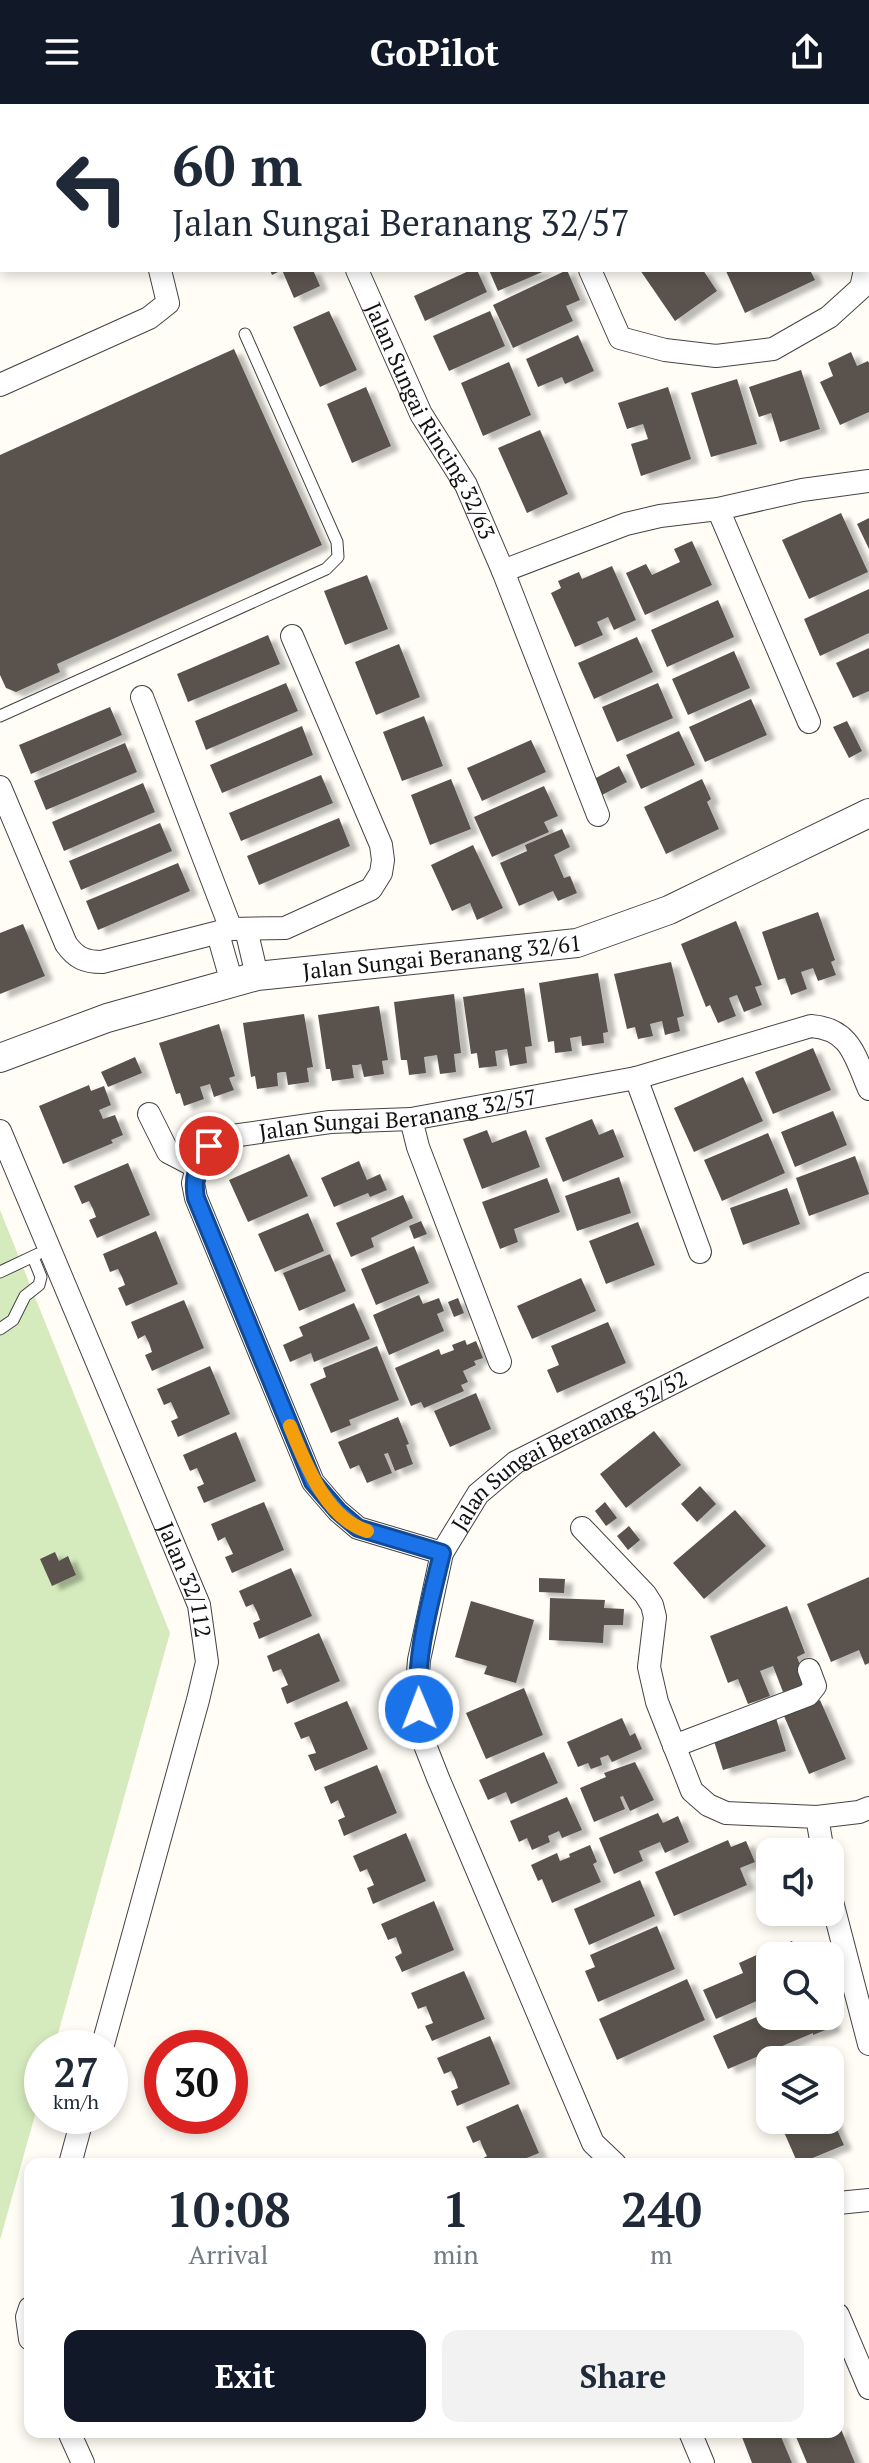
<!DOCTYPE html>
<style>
:root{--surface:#fff;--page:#f2f2f3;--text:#1f2937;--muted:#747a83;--accent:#111827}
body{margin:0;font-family:"PT Serif",serif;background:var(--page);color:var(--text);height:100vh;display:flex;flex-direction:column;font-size:30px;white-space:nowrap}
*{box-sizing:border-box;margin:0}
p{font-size:26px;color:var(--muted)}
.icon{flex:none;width:44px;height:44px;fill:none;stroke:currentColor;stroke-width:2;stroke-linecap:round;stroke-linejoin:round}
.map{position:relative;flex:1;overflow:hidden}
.details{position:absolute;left:24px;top:2054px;width:820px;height:280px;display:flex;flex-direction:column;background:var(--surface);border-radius:16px;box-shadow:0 4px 12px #0003}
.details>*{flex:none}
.hud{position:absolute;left:0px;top:0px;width:870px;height:168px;box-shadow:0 4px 12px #0003;background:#fff;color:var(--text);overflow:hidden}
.fabs{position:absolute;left:756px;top:1734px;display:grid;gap:16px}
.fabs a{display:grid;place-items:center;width:88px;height:88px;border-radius:16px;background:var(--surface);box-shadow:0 4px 12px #0003;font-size:40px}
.speed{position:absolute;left:24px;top:1926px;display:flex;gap:16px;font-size:40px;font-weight:700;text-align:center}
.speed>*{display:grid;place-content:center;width:104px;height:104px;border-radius:50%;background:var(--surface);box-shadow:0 4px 12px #0003;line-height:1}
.speed small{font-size:20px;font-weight:400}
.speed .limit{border:12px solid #d22;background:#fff;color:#111}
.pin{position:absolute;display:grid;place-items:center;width:68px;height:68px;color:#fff;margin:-34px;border:4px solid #fff;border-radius:50%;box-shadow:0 2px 8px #0007}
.me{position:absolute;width:88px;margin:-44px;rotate:359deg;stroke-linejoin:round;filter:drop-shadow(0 0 6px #0008)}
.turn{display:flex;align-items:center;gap:28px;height:168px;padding:0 40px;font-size:36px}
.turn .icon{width:104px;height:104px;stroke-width:2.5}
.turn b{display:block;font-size:56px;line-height:68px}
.eta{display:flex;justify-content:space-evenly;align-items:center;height:136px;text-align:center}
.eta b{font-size:48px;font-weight:600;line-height:56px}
.button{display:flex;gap:16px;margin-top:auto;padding:16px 40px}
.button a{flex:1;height:92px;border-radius:16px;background:var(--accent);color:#fff;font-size:32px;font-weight:600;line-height:92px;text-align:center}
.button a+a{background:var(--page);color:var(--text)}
header{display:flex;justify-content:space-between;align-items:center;height:104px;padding:0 40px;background:var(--accent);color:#fff;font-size:36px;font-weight:600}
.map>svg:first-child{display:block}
.green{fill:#d5ebbd}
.building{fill:#5a524d;filter:url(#shadow)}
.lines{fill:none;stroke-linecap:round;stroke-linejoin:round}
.service-casing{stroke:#444;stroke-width:13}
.minor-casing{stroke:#444;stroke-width:24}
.tertiary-casing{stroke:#444;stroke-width:30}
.service{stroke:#fff;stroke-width:11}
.minor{stroke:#fff;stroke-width:22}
.tertiary{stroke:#fff;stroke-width:28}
.route-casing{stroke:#114b97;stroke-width:20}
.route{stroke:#1a73e8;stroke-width:14}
.slow{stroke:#f59e0b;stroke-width:14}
.labels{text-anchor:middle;stroke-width:8;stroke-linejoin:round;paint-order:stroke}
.street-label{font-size:22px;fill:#111;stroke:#fff}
</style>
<header><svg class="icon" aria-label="menu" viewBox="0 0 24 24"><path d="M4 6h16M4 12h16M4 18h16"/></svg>GoPilot<svg class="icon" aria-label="share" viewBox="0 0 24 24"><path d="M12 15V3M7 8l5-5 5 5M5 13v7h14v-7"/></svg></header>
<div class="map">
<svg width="869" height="2359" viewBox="0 0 869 2359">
<defs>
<filter id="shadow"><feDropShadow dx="8" dy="4.5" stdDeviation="2" flood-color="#0004"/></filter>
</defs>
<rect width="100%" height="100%" fill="#fffdf5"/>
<path class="green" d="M0 1106 170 1529 54 1944H42V1986L0 2136Z"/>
<path class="building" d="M270 166H313L320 182 294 194 282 166 272 171Z
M471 166H477L487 188 425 217 414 192Z
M489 166H547L498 187Z
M567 166 580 196 566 202 573 217 513 244 493 201Z
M640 166H703L717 187 675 217Z
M728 166H810L815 176 745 209 726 167Z
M329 207 357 266 320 283 293 223Z
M490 207 505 242 449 267 433 232Z
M578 231 594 267 565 280 562 273 538 283 526 255Z
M234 245 322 441 57 560 60 568 16 588 6 584 0 571V351Z
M851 248 857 262 868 257 869 259V308L840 321 820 278 833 272 828 259Z
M509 258 531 311 483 332 461 279Z
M801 266 820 325 780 338 771 309 759 313 749 283Z
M737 275 757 340 711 353 691 289Z
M366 283 391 342 352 359 327 300Z
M668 283 691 355 641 372 631 340 648 335 643 320 627 325 618 299Z
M540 326 568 390 527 409 498 344Z
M841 409 868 468 809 495 782 436Z
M869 414V445L857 420Z
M692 437 712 481 645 511 626 469 646 460 652 471 680 458 674 445Z
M612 462 636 516 614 526 608 513 597 518 603 531 575 543 551 489 561 484 558 477 579 468 582 475Z
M367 471 388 525 345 541 324 487Z
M869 485V529L820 552 804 515Z
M718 496 734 533 667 563 651 526Z
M268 531 280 560 188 598 177 570Z
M637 533 653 568 594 595 578 559Z
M399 540 420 593 376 611 355 558Z
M869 544V587L853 594 836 559Z
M734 547 750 584 688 611 672 575Z
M286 579 298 607 206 646 195 617Z
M658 579 673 614 617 638 602 603Z
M751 595 767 631 705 658 689 623Z
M110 603 122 631 31 670 19 641Z
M424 612 443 662 402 677 383 628Z
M847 617 862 647 849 654 833 623Z
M302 622 313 651 222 689 210 661Z
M679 627 695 661 641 685 626 651Z
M531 636 546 668 482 697 467 664Z
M125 639 137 668 46 706 34 677Z
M619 662 627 678 600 692 592 676Z
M321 671 333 699 241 737 229 709Z
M451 675 471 725 430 741 411 691Z
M702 675 711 695 707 698 719 725 666 750 644 703Z
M143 679 155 708 64 747 52 718Z
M544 682 558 712 544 718 549 728 492 753 474 713Z
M339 714 350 742 259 781 247 752Z
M160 719 172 747 81 786 69 757Z
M562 725 570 743 554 751 564 774 570 772 577 789 558 797 553 787 519 802 500 759 527 747 525 741Z
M473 741 503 804 477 816 470 799 452 807 431 761Z
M178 759 190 787 98 826 86 797Z
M818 808 835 856 831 858 836 871 818 877 813 864 801 868 807 885 791 891 785 874 778 876 762 828Z
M736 817 762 881 755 883 762 901 744 908 737 891 734 892 729 894 736 912 718 919 710 901 706 903 681 840Z
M23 820 45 872 0 890V829Z
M671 858 684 912 677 914 680 927 665 931 662 917 650 920 653 932 638 935 635 923 627 925 614 870Z
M598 869 608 928 603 929 604 939 582 942 581 932 570 934 572 947 555 949 554 937 548 938 539 879Z
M524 884 532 942 525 943 527 959 510 962 507 945 495 947 497 962 479 964 477 949 471 950 463 893Z
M454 890 461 949 454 950 456 968 440 970 437 951 424 953 426 969 409 971 407 956H401L394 898Z
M379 902 388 956 382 957 384 970 364 973 361 960 357 961H352L354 974 332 977 330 965H326L318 911Z
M304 910 313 963 307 964 309 978 288 981 286 968H282L277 969 278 982 257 985 255 972 251 973 243 919Z
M219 920 235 972 229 974 234 986 214 993 210 980 200 983 204 995 184 1002 180 989 176 990 159 939Z
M813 944 831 986 773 1010 755 968Z
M135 953 142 969 108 983 101 968Z
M743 973 763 1017 694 1048 674 1004Z
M89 981 91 987 104 982 111 1001 99 1006 101 1010 103 1015 115 1011 123 1031 111 1036 113 1039 63 1060 39 1002Z
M833 1007 847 1041 795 1063 781 1028Z
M592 1015 599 1031 613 1025 624 1053 563 1078 545 1034Z
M487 1026 492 1039 526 1026 540 1063 482 1085 463 1035Z
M768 1029 785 1069 722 1097 704 1056Z
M289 1050 308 1092 248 1118 229 1076Z
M855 1052 869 1090 809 1112 796 1074Z
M359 1057 367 1076 380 1070 387 1086 370 1093 368 1089 334 1103 321 1074Z
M128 1059 150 1111 97 1134 89 1116 96 1113 93 1105 89 1097 82 1100 74 1082Z
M619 1073 631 1109 577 1127 565 1092Z
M547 1074 560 1108 514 1125 518 1138 500 1145 482 1098Z
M787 1084 800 1120 743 1141 730 1104Z
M403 1091 413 1114 371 1134 374 1143 351 1153 336 1119Z
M308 1109 324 1147 275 1168 258 1130Z
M421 1117 427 1130 414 1135 409 1122Z
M638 1118 655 1161 606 1180 589 1137Z
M156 1127 178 1180 126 1202 118 1184 125 1181 122 1173 118 1165 110 1168 103 1150Z
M414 1142 429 1179 376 1201 361 1165Z
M330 1150 346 1187 299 1207 283 1169Z
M581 1174 596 1207 532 1235 517 1202Z
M419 1191 423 1200 439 1194 444 1207 437 1210 444 1227 389 1251 373 1211Z
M458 1194 464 1209 454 1213 448 1198Z
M184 1196 204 1244 152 1267 145 1251 152 1248 149 1239 145 1231 138 1235 131 1218Z
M354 1199 370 1235 314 1258 311 1249 290 1258 283 1241 303 1232 299 1223Z
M608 1218 626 1259 557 1289 547 1266 559 1261 551 1242Z
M465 1236 467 1241 476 1237 483 1254 474 1257 476 1261 463 1267 468 1278 461 1281 464 1287 424 1304 421 1298 411 1302 395 1264 439 1245 441 1251 454 1246 452 1241Z
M377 1242 399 1296 349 1316 351 1321 331 1329 310 1280 326 1273 323 1264Z
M210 1262 230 1310 178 1333 171 1317 178 1314 171 1298 164 1301 157 1285Z
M476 1289 491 1325 450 1343 434 1307Z
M398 1313 409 1340 406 1341 413 1360 395 1367 388 1349 384 1350 392 1369 367 1379 359 1361 350 1365 338 1338Z
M654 1327 681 1361 626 1404 600 1370Z
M236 1328 256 1377 204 1399 197 1383 204 1380 197 1364 190 1367 183 1351Z
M700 1382 716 1400 697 1418 681 1400Z
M264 1398 284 1446 232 1469 225 1453 233 1450 225 1433 218 1437 211 1420Z
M605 1398 617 1414 606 1422 595 1407Z
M735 1406 766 1442 704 1495 673 1459Z
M629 1422 640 1436 628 1446 617 1432Z
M55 1448 59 1457 68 1452 76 1471 52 1482 40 1455Z
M291 1464 312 1512 259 1535 253 1519 260 1516 257 1508 253 1500 246 1503 239 1487Z
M869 1473V1559L865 1561 859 1546 831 1558 807 1500Z
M539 1474 565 1475 564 1489 539 1488Z
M550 1494 605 1496 604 1504 624 1505 623 1521H604L603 1539 549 1536Z
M471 1497 534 1516 516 1579 484 1570 487 1562 455 1553Z
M787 1502 805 1549 797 1553 807 1579 783 1588 773 1562 760 1567 770 1592 748 1600 738 1575 728 1579 710 1532Z
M319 1529 340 1577 287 1600 281 1584 288 1581 281 1565 273 1568 267 1552Z
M524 1584 543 1631 486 1655 466 1609Z
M820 1596 846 1655 809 1670 784 1612Z
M347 1597 368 1645 315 1667 308 1651 316 1649 309 1632 301 1635 294 1619Z
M622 1614 630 1632 635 1629 642 1645 612 1658 608 1651 600 1654 602 1661 591 1665 588 1659 578 1663 567 1638Z
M776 1614 786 1647 723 1666 713 1634Z
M544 1648 558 1679 511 1700 506 1688 488 1696 479 1676Z
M635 1658 654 1696 630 1707 623 1692 620 1693 625 1705 594 1718 580 1684 606 1673 604 1669Z
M377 1661 397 1709 344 1732 338 1716 345 1713 338 1696 331 1700 324 1683Z
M567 1693 582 1726 562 1734 559 1727 548 1732 550 1738 532 1746 527 1734 519 1738 510 1717Z
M658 1709 663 1719 678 1712 689 1738 665 1749 660 1738 639 1747 643 1757 614 1770 599 1734Z
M406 1729 426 1777 373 1800 367 1784 374 1781 367 1765 360 1768 353 1752Z
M728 1736 731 1743 746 1737 755 1758 740 1764 747 1781 674 1812 655 1768Z
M590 1741 597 1758 593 1760 601 1778 552 1799 542 1775 538 1777 531 1761 557 1749 560 1757 570 1753 569 1750Z
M640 1776 655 1812 589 1841 574 1805Z
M434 1797 454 1846 402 1868 395 1853 402 1849 396 1833 388 1836 381 1820Z
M657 1822 675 1865 598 1898 585 1867 595 1863 590 1851Z
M792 1837 797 1848 811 1842 816 1852H780L776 1844Z
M761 1849 767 1861 770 1859V1878L763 1881 768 1892 716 1915 703 1886 743 1869 739 1859Z
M464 1867 485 1915 432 1937 425 1922 433 1919 426 1902 418 1905 411 1889Z
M687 1875 705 1916 617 1956 599 1915Z
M770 1907V1912H810L812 1917 828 1912 833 1923 813 1931V1929L728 1965 713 1932Z
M490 1932 510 1980 457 2002 451 1987 458 1984 455 1975 451 1967 444 1970 437 1954Z
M518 2000 539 2049 512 2060H481L480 2056 487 2052 483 2044 480 2036 473 2039 466 2023Z
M830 2010 844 2041 798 2060 780 2019 787 2016H830Z
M838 2318 855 2359H807L794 2328H838Z
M740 2328H779L792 2359H752Z"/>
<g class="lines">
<defs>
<path id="service" d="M0 612 326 465 338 453 337 438 245 230
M0 1168 38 1150
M0 1225 13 1216 25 1192 39 1181 41 1173 33 1153"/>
<g id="minor">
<path d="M89 0 90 2"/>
<path d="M517 0 518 2"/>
<path d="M743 0 744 2"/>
<path d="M338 2 343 0"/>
<path id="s1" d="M357 166 421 310 466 381 503 467 598 711"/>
<path d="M590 166 620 234 665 246 716 252 773 245 829 213 861 184 865 166"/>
<path d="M0 281 149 214 168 199 160 166"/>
<path d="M718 405 809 618"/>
<path d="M503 467 626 420 660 412 718 405 802 386 869 377"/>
<path d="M142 593 231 825"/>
<path d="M0 683 66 840C76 854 85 858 102 858L231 825 285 824 371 785 381 769 383 756 381 741 292 532"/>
<path d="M246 825 257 872"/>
<path d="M218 830 232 879"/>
<path d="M636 974 700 1148"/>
<path d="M149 1010 168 1048 197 1063"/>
<path d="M411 1015 418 1043 500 1258"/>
<path id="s2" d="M0 1027 199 1501 207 1558 198 1596 102 1944"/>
<path d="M582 1424 645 1490 652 1501 655 1513 649 1563 657 1598 692 1687 708 1701 726 1709 817 1713 859 1708 869 1704"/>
<path id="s3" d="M442 1449 358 1424 338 1407 313 1378 196 1094 193 1079 197 1063 209 1042 225 1033 330 1018 411 1015 636 974 811 922C851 925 855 953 869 985"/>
<path d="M674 1642 808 1591 815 1582 809 1566"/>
<path d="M817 1713 823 1748"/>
<path d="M830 1790 869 1940"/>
<path d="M70 2060 83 2012"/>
<path id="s4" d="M615 2060 593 2039 438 1674 425 1641 417 1582 419 1556 442 1449 478 1390 516 1358 869 1180"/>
<path d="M838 2099 869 2096"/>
<path d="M30 2204 27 2213 30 2235"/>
<path d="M838 2211 869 2284"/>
<path d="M69 2328 83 2359"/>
<path d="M690 2328 703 2359"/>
</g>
<g id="tertiary">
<path id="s5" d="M0 954 107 914 257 872 577 839 669 806 869 709"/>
</g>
</defs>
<use href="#service" class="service-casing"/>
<use href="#minor" class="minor-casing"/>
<use href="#tertiary" class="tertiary-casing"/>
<use href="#service" class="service"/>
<use href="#minor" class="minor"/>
<use href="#tertiary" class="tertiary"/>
</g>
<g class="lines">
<defs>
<path id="route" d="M209 1042C198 1060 192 1073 196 1094L313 1378 338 1407 358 1424 442 1449C430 1500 414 1553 419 1605"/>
</defs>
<use href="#route" class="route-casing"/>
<use href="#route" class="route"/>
<path class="slow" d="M290 1322C305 1358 325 1414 367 1427"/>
</g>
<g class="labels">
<g class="street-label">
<text dy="8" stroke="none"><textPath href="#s1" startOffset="168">Jalan Sungai Rincing 32/63</textPath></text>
<text dy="8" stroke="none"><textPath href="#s5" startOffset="456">Jalan Sungai Beranang 32/61</textPath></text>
<text dy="8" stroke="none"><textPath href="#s3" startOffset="708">Jalan Sungai Beranang 32/57</textPath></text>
<text dy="8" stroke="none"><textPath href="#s4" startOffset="826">Jalan Sungai Beranang 32/52</textPath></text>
<text dy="8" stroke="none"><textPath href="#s2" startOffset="486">Jalan 32/112</textPath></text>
</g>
</g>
</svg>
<div class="fabs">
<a><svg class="icon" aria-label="sound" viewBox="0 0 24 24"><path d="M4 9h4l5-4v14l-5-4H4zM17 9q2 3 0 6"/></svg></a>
<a><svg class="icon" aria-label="search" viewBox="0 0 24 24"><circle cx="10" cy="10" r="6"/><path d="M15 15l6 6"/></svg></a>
<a><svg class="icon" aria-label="layers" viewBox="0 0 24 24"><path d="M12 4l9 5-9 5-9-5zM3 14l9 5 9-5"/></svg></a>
</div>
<div class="speed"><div>27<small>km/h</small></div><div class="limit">30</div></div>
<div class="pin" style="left:209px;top:1042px;background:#d93025"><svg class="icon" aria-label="arrive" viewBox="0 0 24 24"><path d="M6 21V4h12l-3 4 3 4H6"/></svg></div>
<svg class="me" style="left:419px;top:1605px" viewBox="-20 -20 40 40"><circle r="17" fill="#1a73e8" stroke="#fff" stroke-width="3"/><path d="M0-11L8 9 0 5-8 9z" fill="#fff"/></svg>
<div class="hud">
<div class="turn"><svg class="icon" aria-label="left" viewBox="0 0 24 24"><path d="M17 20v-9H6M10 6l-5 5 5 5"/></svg><div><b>60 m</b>Jalan Sungai Beranang 32/57</div></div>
</div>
<section class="details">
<div class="eta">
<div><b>10:08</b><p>Arrival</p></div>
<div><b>1</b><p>min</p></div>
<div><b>240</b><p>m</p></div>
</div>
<div class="button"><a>Exit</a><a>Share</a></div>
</section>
</div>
